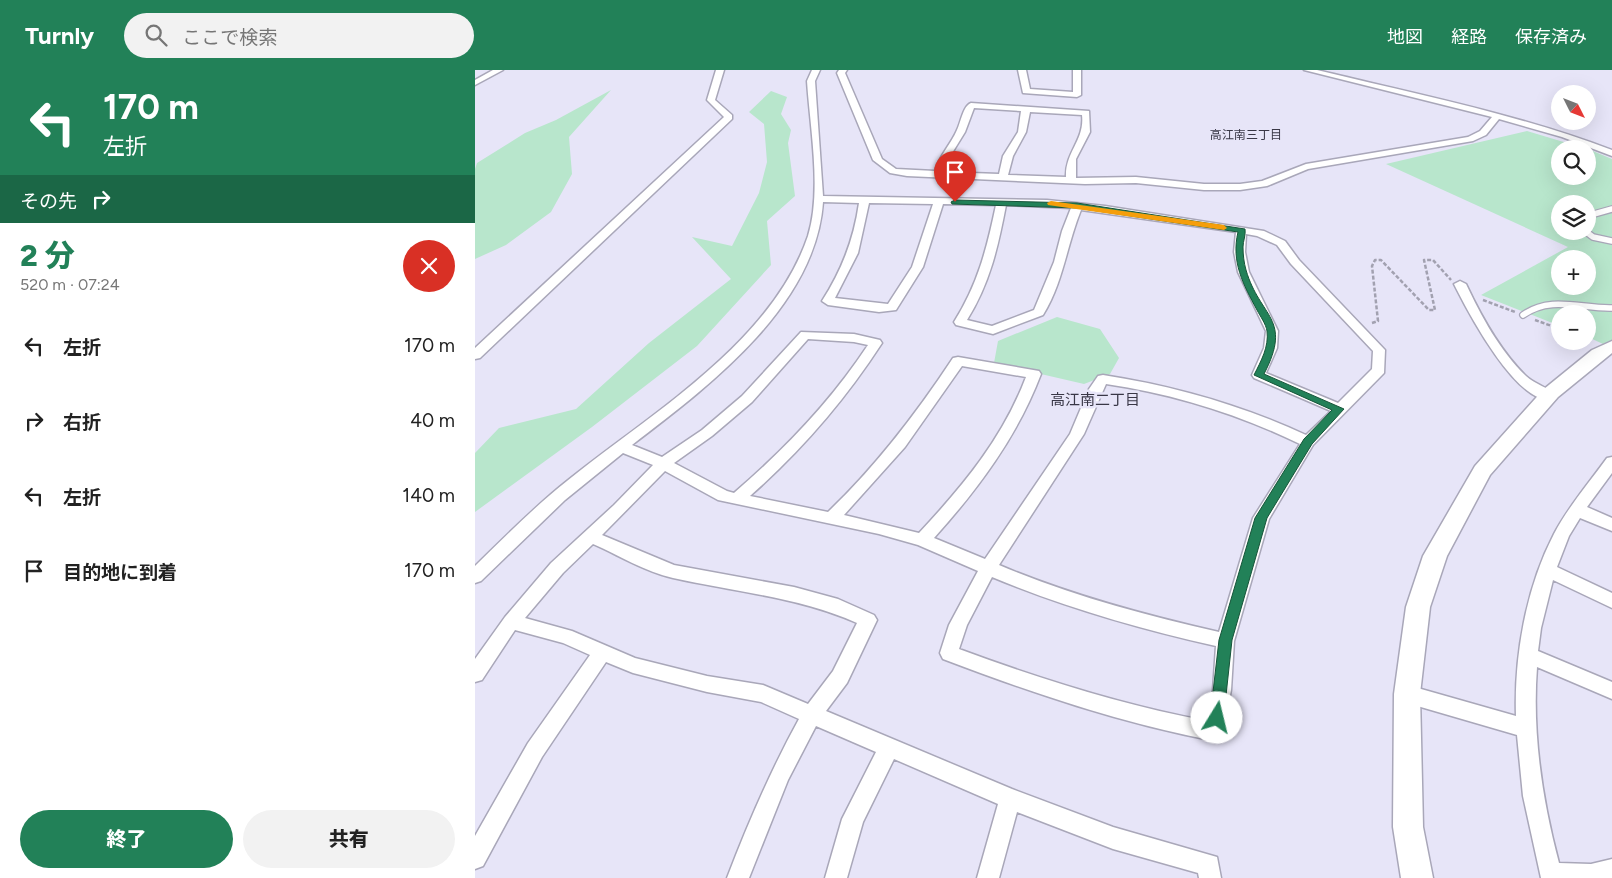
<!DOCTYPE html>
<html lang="ja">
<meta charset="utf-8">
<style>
:root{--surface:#fff;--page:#f2f2f2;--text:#222;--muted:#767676;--accent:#228158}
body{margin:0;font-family:Figtree,"Noto Sans JP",sans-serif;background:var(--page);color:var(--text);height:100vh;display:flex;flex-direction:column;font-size:19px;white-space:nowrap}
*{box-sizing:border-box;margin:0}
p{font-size:16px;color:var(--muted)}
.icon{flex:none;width:28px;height:28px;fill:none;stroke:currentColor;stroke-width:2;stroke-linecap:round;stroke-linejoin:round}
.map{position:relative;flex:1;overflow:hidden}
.drawer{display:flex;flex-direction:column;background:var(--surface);width:475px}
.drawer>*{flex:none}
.guide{background:#228158;color:#fff;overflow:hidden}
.needle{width:32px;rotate:132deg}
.buttons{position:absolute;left:1076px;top:15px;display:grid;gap:10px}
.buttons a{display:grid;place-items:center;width:45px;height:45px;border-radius:50%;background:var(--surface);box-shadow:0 5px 20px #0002;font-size:25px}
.pin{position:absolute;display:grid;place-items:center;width:42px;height:42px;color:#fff;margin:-51px -21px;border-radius:50% 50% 50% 0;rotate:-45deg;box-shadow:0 0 5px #0007}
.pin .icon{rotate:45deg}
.me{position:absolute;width:55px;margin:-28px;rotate:9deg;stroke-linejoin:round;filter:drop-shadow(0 0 4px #0008)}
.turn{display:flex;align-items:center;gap:18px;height:105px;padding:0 20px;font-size:22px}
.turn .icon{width:65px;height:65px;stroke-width:2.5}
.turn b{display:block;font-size:35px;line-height:42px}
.then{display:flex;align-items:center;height:48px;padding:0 20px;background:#0003;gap:10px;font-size:19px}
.round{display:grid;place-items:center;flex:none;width:52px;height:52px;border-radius:26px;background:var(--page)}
.headline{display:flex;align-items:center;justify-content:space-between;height:85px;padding:0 20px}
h1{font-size:30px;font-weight:800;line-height:38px;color:var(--accent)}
.cta{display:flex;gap:10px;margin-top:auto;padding:10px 20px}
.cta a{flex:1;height:58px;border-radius:30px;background:var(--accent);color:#fff;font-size:20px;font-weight:800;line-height:58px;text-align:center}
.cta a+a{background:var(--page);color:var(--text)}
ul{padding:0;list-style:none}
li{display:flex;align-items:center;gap:15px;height:75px;padding:0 20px}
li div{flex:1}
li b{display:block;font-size:19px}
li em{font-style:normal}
header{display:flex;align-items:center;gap:30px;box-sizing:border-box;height:70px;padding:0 25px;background:var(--accent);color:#fff}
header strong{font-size:24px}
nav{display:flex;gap:28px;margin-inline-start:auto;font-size:18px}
.search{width:350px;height:45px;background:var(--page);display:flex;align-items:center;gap:12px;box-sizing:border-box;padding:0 18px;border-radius:28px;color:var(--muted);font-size:19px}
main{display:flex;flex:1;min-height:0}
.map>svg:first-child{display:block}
.green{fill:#b8e6cc;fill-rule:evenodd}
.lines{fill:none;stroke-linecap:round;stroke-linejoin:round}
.lane-casing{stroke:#a9a7b9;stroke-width:8}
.street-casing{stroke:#a9a7b9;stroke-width:3}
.secondary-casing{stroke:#a9a7b9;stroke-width:3}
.path{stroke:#a2a1b0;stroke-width:2.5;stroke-dasharray:4 2;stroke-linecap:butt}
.lane{stroke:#fff;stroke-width:5.5}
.street{fill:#fff;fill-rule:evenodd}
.secondary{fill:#fff;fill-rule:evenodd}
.route{fill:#228158;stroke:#165439}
.slow{fill:#f59e0b}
.labels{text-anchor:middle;stroke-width:5;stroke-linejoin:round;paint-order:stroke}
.far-neighbourhood-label{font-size:12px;fill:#393746;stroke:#e7e5f8}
.neighbourhood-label{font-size:15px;fill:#393746;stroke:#e7e5f8}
</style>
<header>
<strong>Turnly</strong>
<div class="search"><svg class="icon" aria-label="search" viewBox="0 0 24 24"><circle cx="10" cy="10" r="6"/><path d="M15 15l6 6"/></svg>ここで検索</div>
<nav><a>地図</a><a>経路</a><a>保存済み</a></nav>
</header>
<main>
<section class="drawer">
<div class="guide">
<div class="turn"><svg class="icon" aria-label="left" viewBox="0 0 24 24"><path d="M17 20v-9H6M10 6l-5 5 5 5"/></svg><div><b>170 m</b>左折</div></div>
<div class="then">その先<svg class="icon" aria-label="right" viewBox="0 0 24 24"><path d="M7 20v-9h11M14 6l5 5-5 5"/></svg></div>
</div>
<div class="headline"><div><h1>2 分</h1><p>520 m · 07:24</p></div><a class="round" style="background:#d93025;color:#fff"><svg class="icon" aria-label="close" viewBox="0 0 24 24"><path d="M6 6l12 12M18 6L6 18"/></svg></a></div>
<ul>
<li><svg class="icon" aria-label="left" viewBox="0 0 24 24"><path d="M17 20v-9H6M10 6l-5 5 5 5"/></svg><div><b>左折</b></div><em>170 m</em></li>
<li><svg class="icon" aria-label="right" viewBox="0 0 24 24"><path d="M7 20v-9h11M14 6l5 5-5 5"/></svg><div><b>右折</b></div><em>40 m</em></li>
<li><svg class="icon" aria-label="left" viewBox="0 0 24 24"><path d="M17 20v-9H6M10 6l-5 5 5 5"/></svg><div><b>左折</b></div><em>140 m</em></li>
<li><svg class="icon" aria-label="arrive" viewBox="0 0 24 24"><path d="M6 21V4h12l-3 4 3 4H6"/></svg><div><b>目的地に到着</b></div><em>170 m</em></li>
</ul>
<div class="cta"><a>終了</a><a>共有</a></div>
</section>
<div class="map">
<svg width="1137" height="808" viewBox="0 0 1137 808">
<rect width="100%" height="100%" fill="#e7e5f8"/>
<path class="green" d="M136 20 94 67 97 104 76 142 31 175 0 189V99L2 93 50 63 81 50Z
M296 21 312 27 306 44 316 60 313 73 320 126 292 151 296 195 222 276 117 357 0 442V383L24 358 101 339 174 273 256 209 217 167 257 176 284 123 292 92 289 54 274 42Z
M1052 61 1112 79H1085V106H1112L1113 79 1137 89V270L1128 274 1113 267 1112 244H1085V256L1006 225 1093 177 911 94ZM1085 134H1112V161H1085ZM1085 189H1112V216H1085Z
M582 247 625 259 644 288 635 304 609 314 519 293 523 271Z"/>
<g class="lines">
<defs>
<path id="lane" d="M1112 146 1137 139
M1110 161 1118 167 1137 171
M1048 245C1076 225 1106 239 1137 238"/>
<path id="street" d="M18 0H28L0 15V10Z
M241 0H249L240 30 257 45V49L5 288 0 289V278L249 47 232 30Z
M337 0H345L340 11 348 126 572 130 630 136 789 161 810 171 824 190 910 280 909 303 838 375 794 449 759 571 756 620 747 668 740 671C646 653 557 623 468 589L465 583 474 555 503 501 443 475 404 464 243 430 190 401 127 465 199 495 319 517 363 529 399 545 402 550 372 613 351 641 537 719 638 757 742 787 746 808H724L723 803 638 779 542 742 524 808H502L523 734 419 689 388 752 372 808H350L367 749 401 682 341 656 313 710 274 808H252C273 753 296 700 324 649L286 632 232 622 158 603 131 592 67 687 8 796 0 799V766L53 673 115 585 88 573 40 560 7 610 0 612V589L30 547 76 493 139 435 178 395 148 383 90 430 6 511 0 513V496C30 467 59 437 92 411 175 344 297 273 333 166 347 121 335 58 332 11ZM348 132 384 133C379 169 367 200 347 231L353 235 404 242 421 240 448 197 468 134 521 135C512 178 503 214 479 252L481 255 518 264 568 245C588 213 592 174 606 140L761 162 759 182 763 202 791 261 789 278 777 305 779 308 856 341 831 365C766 335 699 316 628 305L623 306 614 319 595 364 510 489 459 468C503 419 542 367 566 304L564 301 483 287 478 288C441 344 402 395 353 442L275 426C326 381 370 330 407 273L405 270 379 264 326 262 267 326 227 360 187 387 157 375C234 316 341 236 348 132ZM394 133 458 134 437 197 413 234 360 228 383 183ZM531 135 596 138 587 161 579 192 559 240 517 256 492 250C515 213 523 177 531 135ZM771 164 782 166 802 175 816 194 898 281 897 299 863 333 791 303 802 278 803 261 774 202 770 182ZM333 269 379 272 393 275C356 331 310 379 259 423L252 421 199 393 237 366 277 332ZM487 296 551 307C528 368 488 416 444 463L369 445 430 377ZM631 314C699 324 763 344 825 374L778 448 744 562C669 545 595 525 524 495L609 364ZM118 474C143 485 171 502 198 508 261 522 324 527 382 553L358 601 333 634 288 615 232 606 160 588 97 561 50 548 88 503ZM517 507C589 537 665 559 741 576L738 620 732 651C647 635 565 609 484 579L492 555Z
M364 0H372L370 3 407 89 421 99 460 101C464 86 476 74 482 60 486 52 488 36 496 33L614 41 615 62 601 89V108L661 107 729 114H765L787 111 831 94 993 67 1005 61 1017 47 829 0H842C941 24 1042 44 1137 80V86L1087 67 1024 49 1011 65 998 71 833 99 792 116 765 120H729L661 113 610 114 432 106 415 103 398 90 362 3ZM499 38 546 41 543 62 528 86 524 104 469 102 474 88 490 62ZM555 42 607 45C610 70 590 82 591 107L533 105 538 86 551 62Z
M543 0H551L555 19 598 22V0H606V25L602 27 548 23Z
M985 211 991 214C1006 246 1025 281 1051 306 1059 314 1074 317 1080 326L1078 329C1043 338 992 240 979 214Z
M1137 387V403L1112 437 1137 448V461L1105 448 1094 466 1082 497 1137 523V538L1078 510 1066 558 1063 581 1137 612V629L1062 597C1057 663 1067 729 1084 793L1116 794 1137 789V808H1066L1048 726 1042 665 932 633 925 630 922 624 925 618 932 615 1041 646C1039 586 1051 518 1079 464 1093 437 1114 413 1132 388Z"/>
<path id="secondary" d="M1137 271V283L1083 327 1015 405 972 486 955 537 945 624 948 757 958 808H926L918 757 919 624 931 537 948 486 1000 396 1069 319 1117 280Z"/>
</defs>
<use href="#lane" class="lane-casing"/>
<use href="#street" class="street-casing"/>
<use href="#secondary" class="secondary-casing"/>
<path class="path" d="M1008 230 1040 242
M1060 250 1085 259
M897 253 903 251 897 196 900 190H906L954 240H960L949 190H958L976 210"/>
<use href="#lane" class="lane"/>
<use href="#street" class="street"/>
<use href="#secondary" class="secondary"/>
</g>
<path class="route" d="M480 130 602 133 770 159C771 165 768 171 768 177 768 185 769 193 771 200 785 248 818 248 789 304L869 339 837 374 792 448 757 570 748 653 742 655 737 653 735 648 744 570 780 448 829 369 857 340 779 305C786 291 794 277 792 261 791 254 785 246 782 240 768 214 756 192 763 162L602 138 477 134 476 132Z"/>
<path class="slow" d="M576 131 749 155 752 158 749 160 573 135 572 133Z"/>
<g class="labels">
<g class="far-neighbourhood-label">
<text x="771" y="69">高江南三丁目</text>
</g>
<g class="neighbourhood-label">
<text x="620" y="335">高江南二丁目</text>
</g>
</g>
</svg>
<div class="buttons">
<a><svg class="needle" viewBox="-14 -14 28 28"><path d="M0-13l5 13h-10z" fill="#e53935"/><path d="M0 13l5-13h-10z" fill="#767676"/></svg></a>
<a><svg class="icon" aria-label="search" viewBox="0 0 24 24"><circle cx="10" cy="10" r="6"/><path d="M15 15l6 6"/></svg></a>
<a><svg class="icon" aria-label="layers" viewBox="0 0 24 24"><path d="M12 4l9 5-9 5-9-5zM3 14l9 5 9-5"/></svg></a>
<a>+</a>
<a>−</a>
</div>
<div class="pin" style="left:480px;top:132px;background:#d93025"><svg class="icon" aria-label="arrive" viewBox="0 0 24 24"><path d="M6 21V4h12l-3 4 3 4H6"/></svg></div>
<svg class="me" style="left:742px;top:648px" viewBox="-20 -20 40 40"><circle r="19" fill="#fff"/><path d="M0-13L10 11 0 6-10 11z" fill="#228158"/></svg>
</div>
</main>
